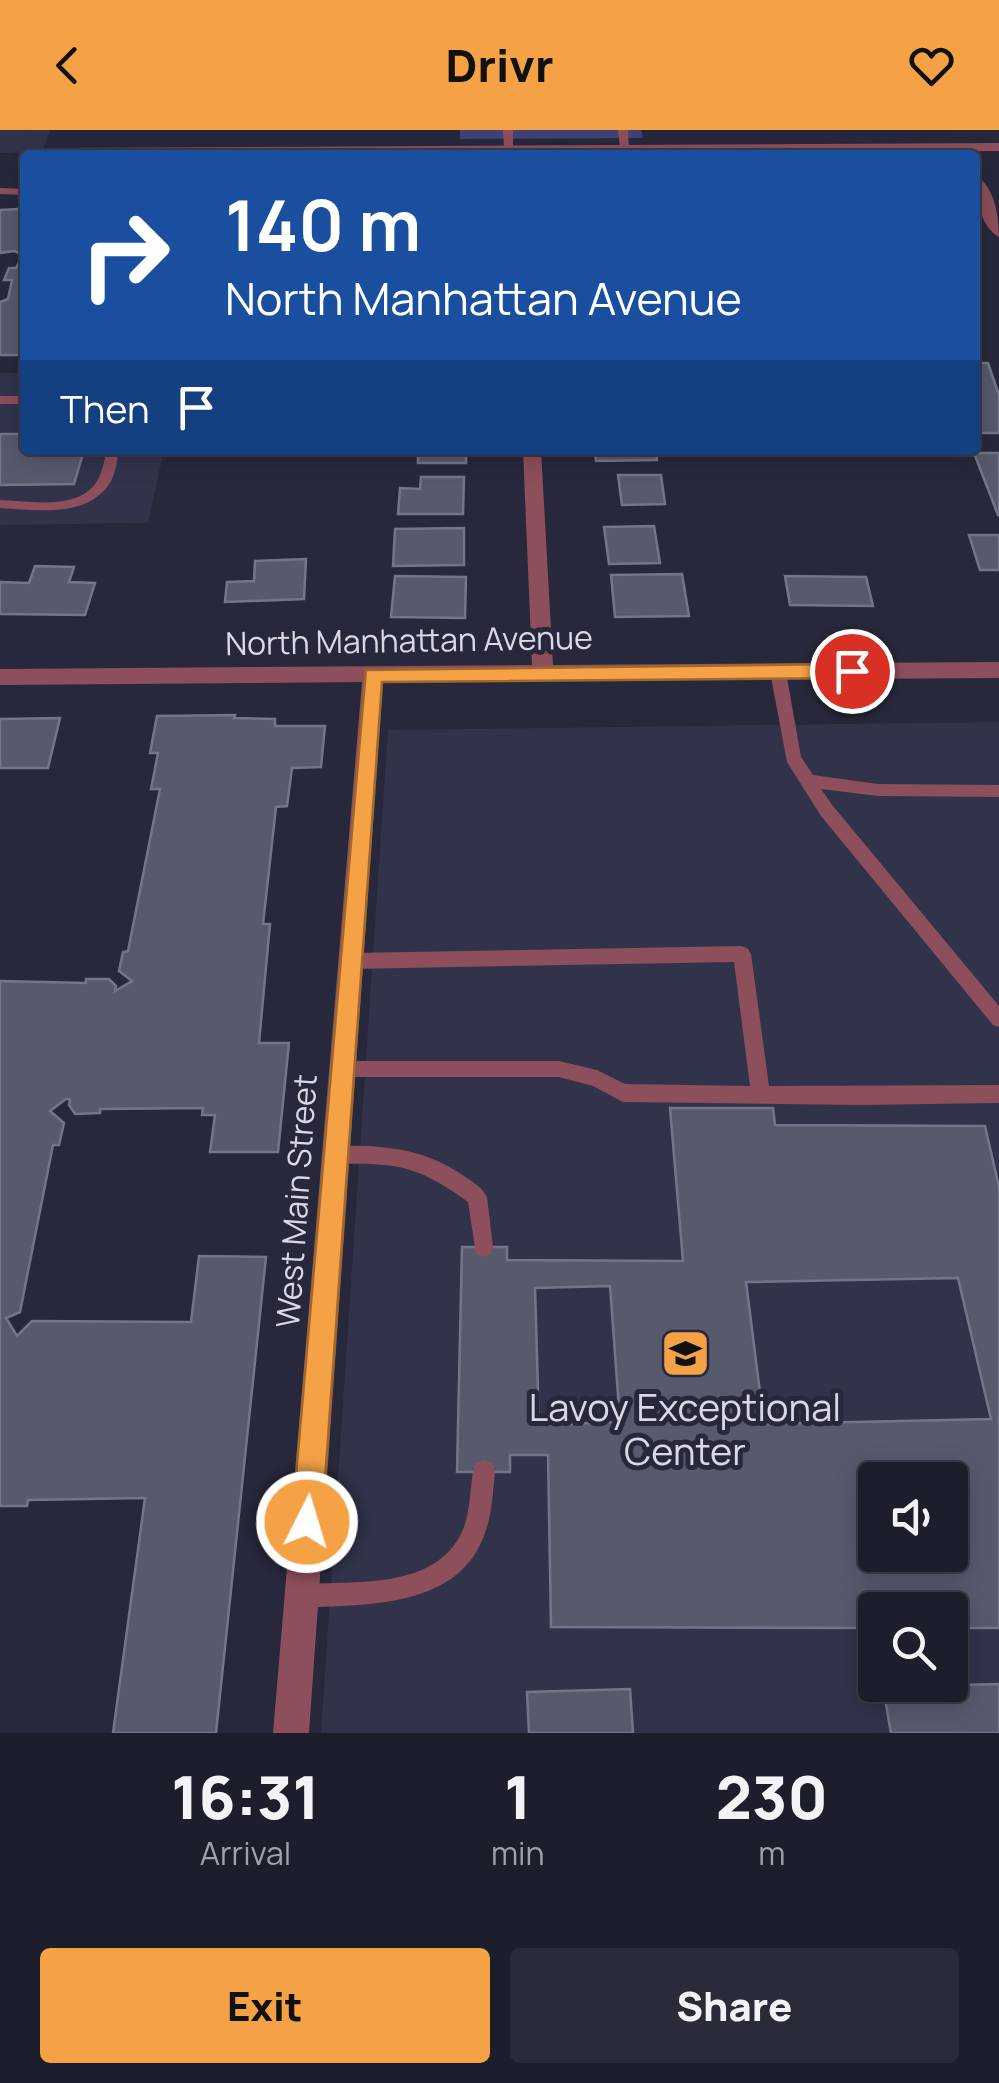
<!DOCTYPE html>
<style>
:root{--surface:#1d1e2c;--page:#2a2b38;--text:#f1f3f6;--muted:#a0a2a9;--line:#3b3c48;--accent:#f5a246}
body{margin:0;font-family:Manrope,sans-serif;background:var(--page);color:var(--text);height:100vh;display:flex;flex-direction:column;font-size:38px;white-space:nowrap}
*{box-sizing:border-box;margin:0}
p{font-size:32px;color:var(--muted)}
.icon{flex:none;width:55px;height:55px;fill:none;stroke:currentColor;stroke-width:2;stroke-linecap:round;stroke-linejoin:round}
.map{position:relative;height:1603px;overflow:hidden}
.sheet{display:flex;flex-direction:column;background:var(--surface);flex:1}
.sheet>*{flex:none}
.hud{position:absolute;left:20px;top:20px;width:960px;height:305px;border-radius:10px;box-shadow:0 5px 25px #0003,0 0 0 2px var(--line);background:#1a4fa0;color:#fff;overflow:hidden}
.controls{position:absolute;left:858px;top:1332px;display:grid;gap:20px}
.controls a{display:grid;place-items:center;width:110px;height:110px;border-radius:10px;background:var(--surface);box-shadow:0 5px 25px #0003,0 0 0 2px var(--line);font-size:50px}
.pin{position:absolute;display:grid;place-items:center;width:85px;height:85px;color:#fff;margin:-42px;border:5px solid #fff;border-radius:50%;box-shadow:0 2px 10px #0007}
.me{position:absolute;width:110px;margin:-55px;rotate:5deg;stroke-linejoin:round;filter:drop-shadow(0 0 8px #0008)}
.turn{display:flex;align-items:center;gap:35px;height:210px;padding:0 40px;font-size:45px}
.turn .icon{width:130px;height:130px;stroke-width:2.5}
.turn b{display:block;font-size:70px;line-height:85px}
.then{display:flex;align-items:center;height:95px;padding:0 40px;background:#0003;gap:20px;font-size:38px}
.eta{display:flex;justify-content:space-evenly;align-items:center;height:170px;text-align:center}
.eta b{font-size:60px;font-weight:800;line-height:70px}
.action{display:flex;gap:20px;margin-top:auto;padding:20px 40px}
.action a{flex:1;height:115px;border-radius:10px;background:var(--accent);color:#111;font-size:40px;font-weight:800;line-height:115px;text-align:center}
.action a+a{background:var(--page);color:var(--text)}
header{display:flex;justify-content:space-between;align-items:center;height:130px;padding:0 40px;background:var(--accent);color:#111;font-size:45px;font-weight:800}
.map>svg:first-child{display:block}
.built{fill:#31334b;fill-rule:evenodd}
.green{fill:#414377}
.building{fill:#57596d;stroke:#73768b;stroke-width:2.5;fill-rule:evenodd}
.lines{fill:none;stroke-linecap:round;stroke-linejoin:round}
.service{fill:#8d4f5b;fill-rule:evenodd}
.minor{fill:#8d4f5b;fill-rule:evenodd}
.route{fill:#f5a246;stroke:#9f692e;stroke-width:2.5}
.labels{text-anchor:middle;stroke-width:10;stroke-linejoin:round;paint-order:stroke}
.street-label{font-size:32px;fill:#d8d9e5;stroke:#27283b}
.near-poi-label{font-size:38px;fill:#d8d9e5;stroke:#27283b}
</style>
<header><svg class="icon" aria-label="back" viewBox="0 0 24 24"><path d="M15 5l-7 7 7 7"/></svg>Drivr<svg class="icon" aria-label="heart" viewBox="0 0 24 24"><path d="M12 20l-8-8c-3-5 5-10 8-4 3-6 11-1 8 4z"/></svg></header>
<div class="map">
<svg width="999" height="1603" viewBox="0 0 999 1603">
<rect width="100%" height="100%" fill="#27283b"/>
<path class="built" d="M0 0H50L42 22 0 23Z
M0 243H25V320H164L148 393 0 395Z
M999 592V1603H321L388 600ZM875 1350H950V1425H875ZM875 1480H950V1555H875Z"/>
<path class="green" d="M460 0H641L643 8 460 9Z"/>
<path class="building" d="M18 79H25V225H0V172L8 169 12 150H4L9 138H16L23 126 15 121 0 123V80Z
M975 233H988L999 265V303H975Z
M0 304H25V320H84L74 354 0 355Z
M418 320H466V333H418Z
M595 320H656L657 330 596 331Z
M974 323H999V385H998Z
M618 345H661L665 374 622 375Z
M421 347H464L463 384H398L400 358 420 359Z
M654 396 660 433 609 434 604 397Z
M464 398V435L393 436 395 399Z
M969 405H999V440H980Z
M306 429 304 469 225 472 227 452 254 451 255 431Z
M35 436 74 437 69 452 95 453 85 485 0 484V452L29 453Z
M682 444 689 486 615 487 611 445Z
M395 446 466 447 465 488 391 487Z
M785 446 866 447 873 476 790 475Z
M235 585 234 588 275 589V596H325L321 637 292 638 287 676 276 677 263 794H270L259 913H289L278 1022H210L215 985H202L203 978 100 979V983L75 984 69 975 70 969H66L50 981 64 993 59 1015H53L20 1182 6 1188 17 1206 32 1191 191 1192 199 1126 266 1127 216 1603H113L145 1368 28 1370 27 1376H0V851L86 853V849H109L116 856 115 861 132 851 119 841 123 822 128 821 160 659H151L158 623H150L157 586Z
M60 588 48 638H0V589Z
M670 978H773L775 995 985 996 999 1057V1498H950V1480H875V1498L551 1497 548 1325H510V1342H457L462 1117H507V1130L683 1131ZM958 1148 991 1289 764 1294 746 1152ZM610 1156 620 1292 539 1295 535 1158ZM875 1350H950V1425H875Z
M999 1554V1603H891L883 1557Z
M630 1559 633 1603H529L527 1562Z"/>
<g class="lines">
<path class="service" d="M503 0H513V20L504 18Z
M618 0H628L629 20 620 18Z
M0 58 25 59V65L0 64Z
M0 266H25V274H0Z
M107 320H119C117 330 116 342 111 351 89 389 36 380 0 378V370C29 371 79 381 97 351 103 342 104 330 107 320Z
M778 537 786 542 801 627 813 645 878 654 999 655V667L878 666 821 659 833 676 999 876V897L993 895 821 686 787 632 770 542Z
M742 816 748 819 751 824 769 956 999 955V973L859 975 623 972 593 956 559 947H342L335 945 333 939 335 933 342 931H559L597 940 625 954 750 956 734 832 350 839 344 836 341 831 344 826 350 823Z
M335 1016C383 1015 423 1018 464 1046 473 1052 482 1057 487 1067L493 1117 490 1124 483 1127 476 1124 468 1072C417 1035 397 1033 335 1034L328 1032 325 1025 328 1018Z
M484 1330 492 1333 495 1341C493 1362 492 1384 485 1403 459 1479 367 1474 301 1478L293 1474 289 1466 293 1458 301 1454C354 1451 435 1460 462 1402 470 1384 470 1361 473 1341L476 1333Z"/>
<path class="minor" d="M999 13V21L311 25 45 22 52 18Z
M975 45C994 55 999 86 999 107 980 97 975 65 975 45Z
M523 320H541L553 535 999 532V548L383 552 309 1603H273L362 552 0 555V539L532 535Z"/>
</g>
<path class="route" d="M852 534 862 541 852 548 382 552 322 1392 318 1403 307 1407 296 1403 292 1392 366 540Z"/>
<defs>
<symbol id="school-square" viewBox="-11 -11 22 22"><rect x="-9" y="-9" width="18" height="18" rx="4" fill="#f5a246" stroke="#27283b"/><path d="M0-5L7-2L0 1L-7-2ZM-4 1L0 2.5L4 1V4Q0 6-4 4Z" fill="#111"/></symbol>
</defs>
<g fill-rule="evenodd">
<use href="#school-square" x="658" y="1196" width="55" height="55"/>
</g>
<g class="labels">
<g class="street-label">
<text transform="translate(409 511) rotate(-1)" y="11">North Manhattan Avenue</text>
<text transform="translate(297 1071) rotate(-86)" y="11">West Main Street</text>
</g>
<g class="near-poi-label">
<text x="685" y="1291">Lavoy Exceptional<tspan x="685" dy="44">Center</tspan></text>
</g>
</g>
</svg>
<div class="controls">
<a><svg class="icon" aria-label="sound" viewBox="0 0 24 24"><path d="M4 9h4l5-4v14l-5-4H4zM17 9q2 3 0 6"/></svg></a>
<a><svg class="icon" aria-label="search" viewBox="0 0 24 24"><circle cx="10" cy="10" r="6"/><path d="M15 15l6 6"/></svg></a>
</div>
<div class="pin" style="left:852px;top:541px;background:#d93025"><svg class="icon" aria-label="arrive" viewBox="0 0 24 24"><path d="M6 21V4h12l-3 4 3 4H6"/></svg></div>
<svg class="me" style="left:307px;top:1392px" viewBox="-20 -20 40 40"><circle r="17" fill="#f5a246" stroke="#fff" stroke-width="3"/><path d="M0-11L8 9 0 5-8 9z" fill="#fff"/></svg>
<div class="hud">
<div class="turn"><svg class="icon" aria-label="right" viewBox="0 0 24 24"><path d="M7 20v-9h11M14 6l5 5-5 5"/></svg><div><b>140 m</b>North Manhattan Avenue</div></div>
<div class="then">Then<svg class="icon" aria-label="arrive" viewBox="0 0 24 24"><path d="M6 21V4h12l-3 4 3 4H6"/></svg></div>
</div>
</div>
<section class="sheet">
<div class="eta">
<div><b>16:31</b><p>Arrival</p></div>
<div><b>1</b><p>min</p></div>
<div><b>230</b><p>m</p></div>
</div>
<div class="action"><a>Exit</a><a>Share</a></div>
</section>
